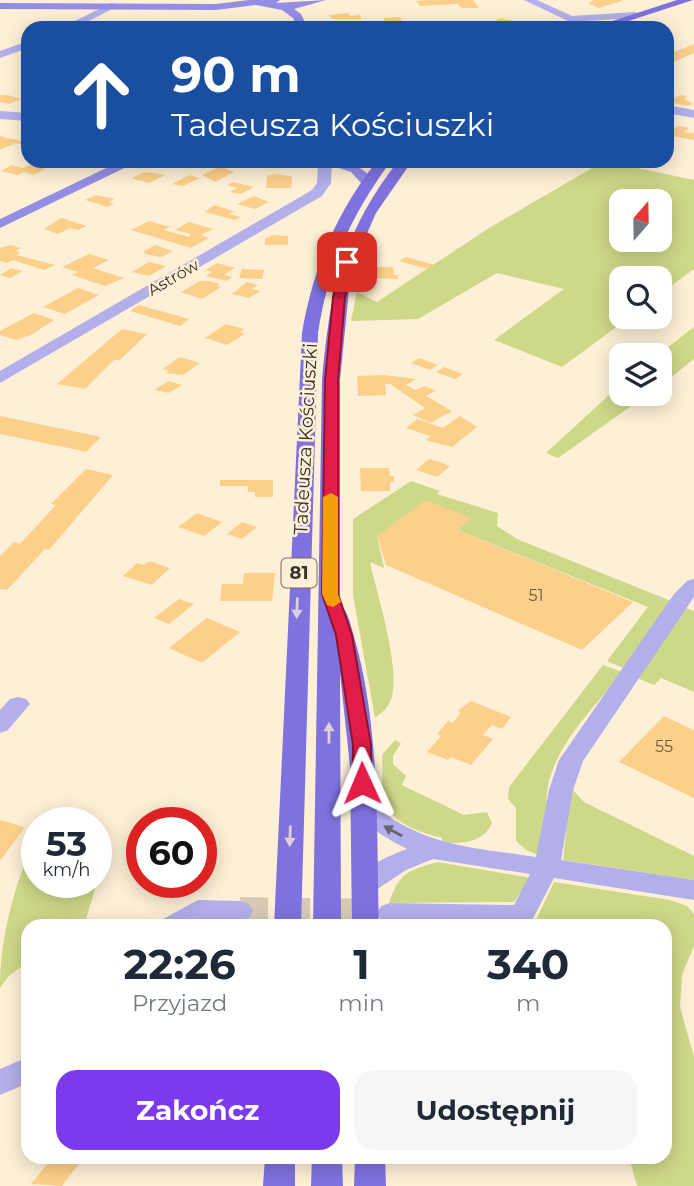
<!DOCTYPE html>
<html lang="pl">
<meta charset="utf-8">
<style>
:root{--surface:#fff;--page:#f6f6f7;--text:#1f2937;--muted:#747a83;--accent:#7c3aed}
body{margin:0;font-family:Montserrat,sans-serif;background:var(--page);color:var(--text);height:100vh;display:flex;flex-direction:column;font-size:26px;white-space:nowrap}
*{box-sizing:border-box;margin:0}
p{font-size:23px;color:var(--muted)}
.icon{flex:none;width:38px;height:38px;fill:none;stroke:currentColor;stroke-width:2;stroke-linecap:round;stroke-linejoin:round}
.map{position:relative;flex:1;overflow:hidden}
.side{position:absolute;left:21px;top:919px;width:651px;height:245px;display:flex;flex-direction:column;background:var(--surface);border-radius:21px;box-shadow:0 4px 18px #0003}
.side>*{flex:none}
.guide{position:absolute;left:21px;top:21px;width:653px;height:147px;border-radius:21px;box-shadow:0 4px 18px #0003;background:#1a4fa0;color:#fff;overflow:hidden}
.needle{width:46px;rotate:20deg}
.controls{position:absolute;left:609px;top:189px;display:grid;gap:14px}
.controls a{display:grid;place-items:center;width:63px;height:63px;border-radius:14px;background:var(--surface);box-shadow:0 4px 18px #0003;font-size:35px}
.speed{position:absolute;left:21px;top:807px;display:flex;gap:14px;font-size:35px;font-weight:700;text-align:center}
.speed>*{display:grid;place-content:center;width:91px;height:91px;border-radius:50%;background:var(--surface);box-shadow:0 4px 18px #0003;line-height:1}
.speed small{font-size:18px;font-weight:400}
.speed .limit{border:10px solid #d22;background:#fff;color:#111}
.pin{position:absolute;display:grid;place-items:center;width:60px;height:60px;color:#fff;margin:-30px;border-radius:14px;box-shadow:0 4px 10px #0006}
.me{position:absolute;width:77px;margin:-38px;rotate:359deg;stroke-linejoin:round;filter:drop-shadow(0 0 5px #0008)}
.turn{display:flex;align-items:center;gap:24px;height:147px;padding:0 35px;font-size:32px}
.turn .icon{width:91px;height:91px;stroke-width:2.5}
.turn b{display:block;font-size:49px;line-height:60px}
.eta{display:flex;justify-content:space-evenly;align-items:center;height:119px;text-align:center}
.eta b{font-size:42px;font-weight:700;line-height:49px}
.cta{display:flex;gap:14px;margin-top:auto;padding:14px 35px}
.cta a{flex:1;height:80px;border-radius:21px;background:var(--accent);color:#fff;font-size:28px;font-weight:700;line-height:80px;text-align:center}
.cta a+a{background:var(--page);color:var(--text)}
.map>svg:first-child{display:block}
.green{fill:#ced889;fill-rule:evenodd}
.building{fill:#fcd08a}
.lines{fill:none;stroke-linecap:round;stroke-linejoin:round}
.street-tunnel{stroke:#d6cab3;stroke-width:28;stroke-dasharray:28 14;stroke-linecap:butt}
.street{fill:#b2afea;fill-rule:evenodd}
.secondary{fill:#948de4;fill-rule:evenodd}
.primary{fill:#7f72de;fill-rule:evenodd}
.oneway{fill:#ded0d8}
.oneway2{fill:#696576}
.route{fill:#e11d48;stroke:#92132f;stroke-width:2}
.slow{fill:#f59e0b}
.labels{text-anchor:middle;stroke-width:5;stroke-linejoin:round;paint-order:stroke}
.far-street-label{font-size:16px;fill:#383329;stroke:#fef0d6}
.number-label{font-size:16px;fill:#695a41}
.shield{fill:#fef0d6;stroke:#736c5d;stroke-width:2}
.shield-label{font-size:18px;font-weight:bold;fill:#383329}
.street-label{font-size:19px;fill:#383329;stroke:#fef0d6}
</style>
<div class="map">
<svg width="694" height="1186" viewBox="0 0 694 1186">
<rect width="100%" height="100%" fill="#fef0d6"/>
<path class="green" d="M604 161 694 180V269L660 294V278H621V317H630L562 367 494 340 564 289 497 273 418 319 351 321 357 292 377 302 489 228ZM621 201H660V240H621Z
M694 327V359L660 386 658 355Z
M621 384V394H648L558 458 546 453Z
M411 481 440 491 437 494 498 513 497 526 517 539 671 601 623 668 607 661 648 607 457 530 471 518 377 536 384 568 370 562C377 595 403 674 390 702 387 709 381 713 375 718L353 595V519Z
M686 608 694 611V692L661 678 654 685 637 678Z
M603 665 622 672C596 706 557 742 548 786 544 811 549 828 540 856L526 850 516 841V808L508 799 509 787Z
M395 740 401 743 393 756V764L406 776 402 785 464 815 487 812 492 823C482 844 463 843 442 843V838C421 833 390 823 384 800 381 786 383 769 382 755Z
M571 788 584 802 694 856V880L563 860Z
M35 839 37 882H96V839H110L84 926H28V961L8 977 0 988C0 937 14 886 35 839Z
M438 862 531 878 514 902 389 903C399 873 408 870 438 862Z
M554 882 670 900 687 906 694 914V946L682 975 680 1007 694 1057V1186H637L629 1157H665V926H550L537 918Z"/>
<path class="building" d="M430 0H473L479 8H461L458 4 420 6 416 1Z
M594 0H622V1L599 8 588 3Z
M348 13 350 16 360 15 362 19H332L329 15Z
M400 17 404 24 384 26 383 23H386L383 18Z
M501 18 532 25 523 28 493 22Z
M694 44V53L667 65V55Z
M0 95H8L21 99 9 104 0 102Z
M680 95 688 96 684 99 694 104 686 106 669 102Z
M678 126 689 128 684 132 694 133V140L667 135Z
M0 136 21 141 28 138V142L23 145 16 143 0 150Z
M31 164 45 169 33 175 24 172 18 175 1 171 12 165 23 168Z
M217 168H224L234 172 215 182 202 175Z
M145 172 155 173 165 175 149 183 131 178Z
M273 174 292 176 291 188H266L267 176Z
M189 175 200 178 183 186 172 184Z
M233 182 254 187 241 194 230 192 237 188 227 185Z
M96 195 115 199 108 202 114 203 108 207 85 200Z
M254 196 269 202 255 209 237 204Z
M214 205 234 211 229 214 241 217 235 220 205 212Z
M61 218 87 226 78 230 70 228 58 234 44 229Z
M149 221 170 227 164 230 189 237 191 234 175 230 189 222 213 229 201 235 209 238 191 248 131 230Z
M270 235 288 236V245H265V238L270 237Z
M11 245 21 248 16 251 20 253 16 255 55 265 44 270 13 260 7 263 0 261V248Z
M155 245 173 251 161 257 145 254 144 251Z
M89 254 109 260 93 268 124 278 105 286 72 275 78 272 62 267Z
M406 257 435 265 428 269 399 261Z
M149 262 166 266 149 276 132 272Z
M217 263 235 268 224 275 232 277 227 281 206 276 212 272 206 270Z
M370 267H393L394 275H398V279L370 278Z
M11 268 23 271 10 278 0 275Z
M242 269 264 270 262 279 239 278Z
M200 281H210L220 284 217 286 221 287 202 299 181 292Z
M247 282 258 285 252 289 261 291 249 298 232 294Z
M78 288 99 295 65 314 43 307Z
M139 305 189 319 180 326 130 311Z
M34 313 54 320 31 335 16 340 0 335V331Z
M226 324 244 329 240 332 245 334 227 345 205 338Z
M122 329 147 334 120 360H114L85 389 57 384Z
M180 357 200 363 183 375 165 373 169 371 163 369Z
M419 358 438 365 430 370 411 363Z
M444 367 463 374 455 379 436 372Z
M384 375 416 379 406 385 415 390 425 386 436 391 426 396 452 411 430 423 413 415 425 408 390 384H385L386 395 358 396 357 376Z
M169 381 182 385 169 393 154 390Z
M0 416 101 437 86 452 78 450 0 434Z
M460 416 477 427 452 447 426 440 431 436 406 428 417 419 443 428Z
M429 459 440 462 450 466 437 477 416 470Z
M360 468H389L390 476H394V482H390V491H361Z
M86 469 113 475 49 550 45 549 7 590 0 589V556L14 542 20 544 56 505 51 504Z
M220 480H273V497H255V492H248V486H220Z
M426 500 471 518 457 530 633 602 582 650 386 565 377 536Z
M197 513 222 522 204 536 178 527Z
M242 522 257 527 242 539 227 534Z
M149 561 170 568 152 585 123 576 137 563 144 565Z
M244 573H275L272 601H220L222 584H243Z
M179 599 194 604 169 624 154 618Z
M207 618 240 632 202 663 169 648Z
M471 701 511 717 502 729 492 725 483 735 493 739 471 765 451 757 448 760 427 752 441 736 437 734 448 721 453 723 461 712 457 711Z
M664 716 694 730V798L619 762Z
M0 820 25 827 0 861Z
M53 1157H84L62 1186 31 1184Z"/>
<g class="lines">
<path class="street-tunnel" d="M240 911 378 913"/>
<path class="street" d="M524 0H537L572 16 635 12 640 15 635 18 570 22Z
M111 3 120 5 75 28H61Z
M28 41V48L0 58V51Z
M667 105 694 110V118L667 113Z
M0 111 28 113V121L0 119Z
M318 161H332L331 183 322 196 0 383V371L312 190 317 183Z
M694 579V597L583 761 573 790 561 860 694 880V900L554 878 531 922 522 925 390 923 381 920 377 913 381 906 390 903 514 905 530 874 433 859 406 870 373 892 364 895 355 892 351 885C361 867 389 856 407 849 384 837 364 826 350 802L353 796C375 790 380 812 396 821 441 848 485 849 536 857L549 790 559 760 674 594 687 581Z
M18 697 26 699 30 704 8 730 0 733V710L10 699Z
M198 900 240 901 249 904 253 911 249 918 240 921 203 920 194 926H160L163 919Z
M28 1057V1083L0 1095V1069Z"/>
<path class="secondary" d="M249 0H280L276 3 326 0 294 9 301 14 308 28H298L293 18 282 10 256 5 216 10 0 9V3L216 4Z
M121 161H139L0 228V219Z
M317 161C341 161 359 161 374 181L367 185 362 184 351 172Z"/>
<path class="primary" d="M677 0H693L607 28H591Z
M377 161H391C350 217 329 264 318 333L301 926H274L302 333C313 268 336 213 377 161Z
M398 161H412L376 213 365 238 349 290 340 380V605C348 611 350 623 353 633 381 727 376 829 379 926H352L350 766 340 673 341 926H313L322 380C330 290 342 234 398 161Z
M265 1157H295V1186H263Z
M312 1157H342L343 1186H311Z
M355 1157H385L386 1186H354Z"/>
</g>
<defs><path id="oneway-solid" d="M-6-.8H1V-3.2L6.5 0L1 3.2V.8H-6Z" transform="scale(1.75)"/></defs>
<g class="oneway">
<use href="#oneway-solid" transform="translate(297 608) rotate(92)"/>
<use href="#oneway-solid" transform="translate(329 733) rotate(-90)"/>
<use href="#oneway-solid" transform="translate(290 836) rotate(92)"/>
</g>
<use class="oneway2" href="#oneway-solid" transform="translate(393 831) rotate(-151)"/>
<path class="route" d="M347 259 353 262 345 297 338 380V594L352 635 371 745V783L368 788H355L353 783V745L336 635 322 594 325 380 333 297 341 262Z"/>
<path class="slow" d="M331 493 338 497V594L341 602 333 607 327 605 322 594 323 497Z"/>
<g class="labels">
<g class="far-street-label">
<text transform="translate(173 277) rotate(-30)" y="6">Astrów</text>
</g>
<g class="number-label">
<text x="536" y="601">51</text>
<text x="664" y="752">55</text>
</g>
<rect class="shield" x="281.5" y="558.5" width="35" height="29" rx="5"/>
<g class="shield-label">
<text x="299" y="579">81</text>
</g>
<g class="street-label">
<text transform="translate(305 439) rotate(-87)" y="7">Tadeusza Kościuszki</text>
</g>
</g>
</svg>
<div class="controls">
<a><svg class="needle" viewBox="-14 -14 28 28"><path d="M0-13l5 13h-10z" fill="#e53935"/><path d="M0 13l5-13h-10z" fill="#747a83"/></svg></a>
<a><svg class="icon" aria-label="search" viewBox="0 0 24 24"><circle cx="10" cy="10" r="6"/><path d="M15 15l6 6"/></svg></a>
<a><svg class="icon" aria-label="layers" viewBox="0 0 24 24"><path d="M12 4l9 5-9 5-9-5zM3 14l9 5 9-5"/></svg></a>
</div>
<div class="speed"><div>53<small>km/h</small></div><div class="limit">60</div></div>
<div class="pin" style="left:347px;top:262px;background:#d93025"><svg class="icon" aria-label="arrive" viewBox="0 0 24 24"><path d="M6 21V4h12l-3 4 3 4H6"/></svg></div>
<svg class="me" style="left:362px;top:783px" viewBox="-20 -20 40 40"><path d="M0-17L14 15 0 8-14 15z" fill="#e11d48" stroke="#fff" stroke-width="4"/></svg>
<div class="guide">
<div class="turn"><svg class="icon" aria-label="ahead" viewBox="0 0 24 24"><path d="M12 20V5M6 11l6-6 6 6"/></svg><div><b>90 m</b>Tadeusza Kościuszki</div></div>
</div>
<section class="side">
<div class="eta">
<div><b>22:26</b><p>Przyjazd</p></div>
<div><b>1</b><p>min</p></div>
<div><b>340</b><p>m</p></div>
</div>
<div class="cta"><a>Zakończ</a><a>Udostępnij</a></div>
</section>
</div>
